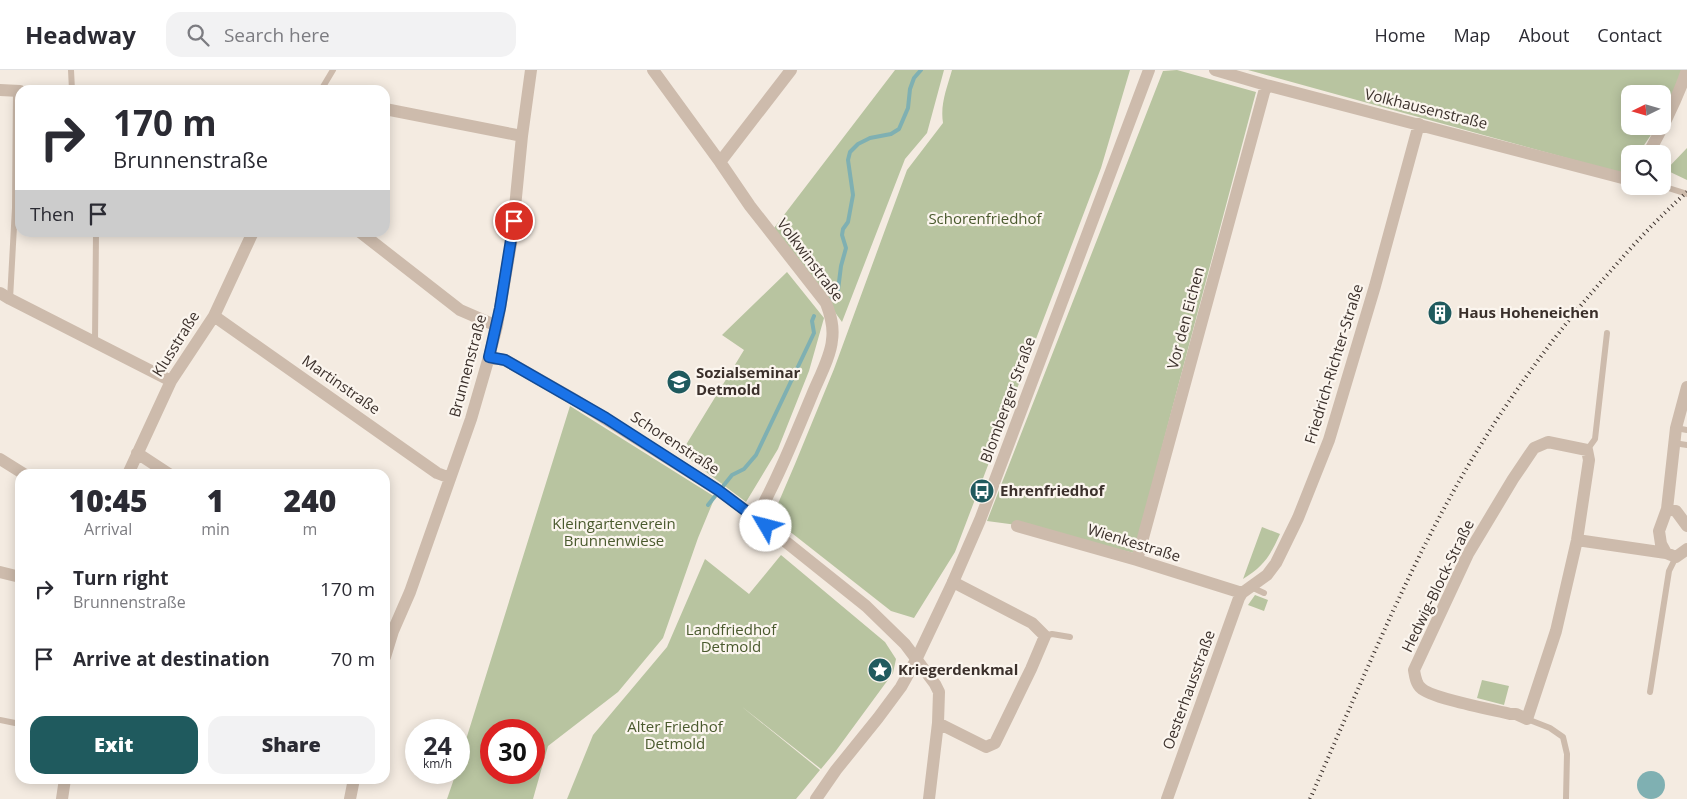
<!DOCTYPE html>
<meta charset="utf-8">
<style>
:root{--surface:#fff;--page:#f2f2f3;--text:#2b2b33;--muted:#7c7c81;--line:#e1e1e2;--accent:#1f5a5e}
body{margin:0;font-family:"Open Sans",sans-serif;background:var(--page);color:var(--text);height:100vh;display:flex;flex-direction:column;font-size:19px;white-space:nowrap}
*{box-sizing:border-box;margin:0}
p{font-size:16px;color:var(--muted)}
.icon{flex:none;width:28px;height:28px;fill:none;stroke:currentColor;stroke-width:2;stroke-linecap:round;stroke-linejoin:round}
.map{position:relative;flex:1;overflow:hidden}
.details{position:absolute;left:15px;top:399px;width:375px;height:315px;display:flex;flex-direction:column;background:var(--surface);border-radius:15px;box-shadow:0 2px 12px #0003}
.details>*{flex:none}
.top-card{position:absolute;left:15px;top:15px;width:375px;height:152px;border-radius:15px;box-shadow:0 2px 12px #0003;background:#fff;color:var(--text);overflow:hidden}
.needle{width:32px;rotate:265deg}
.fabs{position:absolute;left:1621px;top:15px;display:grid;gap:10px}
.fabs a{display:grid;place-items:center;width:50px;height:50px;border-radius:10px;background:var(--surface);box-shadow:0 2px 12px #0003;font-size:25px}
.speed{position:absolute;left:405px;top:649px;display:flex;gap:10px;font-size:25px;font-weight:700;text-align:center}
.speed>*{display:grid;place-content:center;width:65px;height:65px;border-radius:50%;background:var(--surface);box-shadow:0 2px 12px #0003;line-height:1}
.speed small{font-size:12px;font-weight:400}
.speed .limit{border:8px solid #d22;background:#fff;color:#111}
.pin{position:absolute;display:grid;place-items:center;width:42px;height:42px;color:#fff;margin:-21px;border:2px solid #fff;border-radius:50%;box-shadow:0 1px 5px #0007}
.me{position:absolute;width:55px;margin:-28px;rotate:307deg;stroke-linejoin:round;filter:drop-shadow(0 0 4px #0008)}
.turn{display:flex;align-items:center;gap:18px;height:105px;padding:0 15px;font-size:22px}
.turn .icon{width:65px;height:65px;stroke-width:2.5}
.turn b{display:block;font-size:35px;line-height:42px}
.then{display:flex;align-items:center;height:48px;padding:0 15px;background:#0003;gap:10px;font-size:19px}
.eta{display:flex;justify-content:space-evenly;align-items:center;height:85px;text-align:center}
.eta b{font-size:30px;font-weight:800;line-height:35px}
.primary-button{display:flex;gap:10px;margin-top:auto;padding:10px 15px}
.primary-button a{flex:1;height:58px;border-radius:15px;background:var(--accent);color:#fff;font-size:20px;font-weight:800;line-height:58px;text-align:center}
.primary-button a+a{background:var(--page);color:var(--text)}
ul{padding:0;list-style:none}
li{display:flex;align-items:center;gap:15px;height:70px;padding:0 15px}
li div{flex:1}
li b{display:block;font-size:19px}
li em{font-style:normal}
header{display:flex;align-items:center;gap:30px;box-sizing:border-box;height:70px;padding:0 25px;background:var(--surface);border-bottom:1px solid var(--line)}
header strong{font-size:24px}
nav{display:flex;gap:28px;margin-inline-start:auto;font-size:18px}
.search{width:350px;height:45px;background:var(--page);display:flex;align-items:center;gap:12px;box-sizing:border-box;padding:0 18px;border-radius:15px;color:var(--muted);font-size:19px}
.map>svg:first-child{display:block}
.green{fill:#b8c4a0;fill-rule:evenodd}
.water{fill:#7fb0b2}
.lines{fill:none;stroke-linecap:round;stroke-linejoin:round}
.stream{stroke:#7fb0b2;stroke-width:4}
.service{stroke:#cdbbac;stroke-width:6}
.minor{stroke:#cdbbac;stroke-width:12}
.tertiary{stroke:#cdbbac;stroke-width:12}
.rail{stroke:#3b302b;stroke-width:4;stroke-dasharray:1 4;stroke-linecap:butt}
.route-casing{stroke:#114b97;stroke-width:12}
.route{stroke:#1a73e8;stroke-width:9}
.labels{text-anchor:middle;stroke-width:4.5;stroke-linejoin:round;paint-order:stroke}
.street-label{font-size:15px;fill:#3b302b;stroke:#fbf5ee}
.park-label{font-size:15px;fill:#4a5a2e;stroke:#fbf5ee}
.poi-label{font-size:15px;font-weight:bold;fill:#3b302b;stroke:#fbf5ee;text-anchor:start}
</style>
<header>
<strong>Headway</strong>
<div class="search"><svg class="icon" aria-label="search" viewBox="0 0 24 24"><circle cx="10" cy="10" r="6"/><path d="M15 15l6 6"/></svg>Search here</div>
<nav><a>Home</a><a>Map</a><a>About</a><a>Contact</a></nav>
</header>
<div class="map">
<svg width="1687" height="729" viewBox="0 0 1687 729">
<rect width="100%" height="100%" fill="#f4ebe1"/>
<path class="green" d="M895 0H944L927 63 905 89 842 252 774 158Z
M952 0H1130L1101 98 955 482 914 548 891 541 779 453 774 443 795 394 834 299 907 100 943 53C940 34 947 18 952 0Z
M1177 0 1256 22 1134 483 1017 455 987 451 1163 1Z
M1248 0H1683L1663 47 1662 24H1630V56H1657L1638 84H1630V96L1625 104Z
M1687 78V110L1666 100Z
M787 202 824 248 809 301 778 379 746 432 681 383 744 280 722 265Z
M570 336 715 427 698 468 663 568 618 622 548 676 533 729H447L456 703 459 702V692ZM491 660H534V702H491Z
M1262 457 1280 464C1270 486 1264 496 1243 509Z
M781 485 885 572 896 589 893 603 835 682 821 699 741 636 820 700 796 729H567L593 665 667 577 705 489 749 524Z
M1255 525 1268 530 1264 541 1248 535Z
M1482 610 1509 616 1504 635 1477 628Z"/>
<path class="water" d="M1637 715a14 14 0 1 1 28 0a14 14 0 1 1-28 0Z"/>
<g class="lines">
<path class="stream" d="M831 229 838 220 841 196 846 178 842 165 843 159 848 152 853 125 848 90 850 82 858 74 870 68 891 64 899 59 908 38 910 19 914 8 921 0
M708 435 732 405 744 399 756 385 814 263 812 251 814 246"/>
<path class="service" d="M71 0 72 20
M321 20 333 0
M1662 116 1687 124
M10 229 15 138 16 21
M95 271 96 163 140 162
M1676 358 1687 360
M1674 373 1687 375
M1587 380 1595 369 1607 263
M1251 517 1264 523
M1045 566 1052 564 1070 567
M1650 622 1669 501 1676 487
M1527 649 1550 658 1563 667 1567 684 1566 729
M0 650 20 654"/>
<path class="minor" d="M653 0 720 92 750 136 826 233C831 246 834 257 832 270 831 286 818 310 812 325 795 366 778 408 756 448
M1215 0 1266 15 1630 110
M0 20 20 21
M385 39 522 66
M1648 84C1663 57 1677 30 1687 0
M720 92 791 0
M360 162 460 240 497 256
M0 223 10 229 171 311
M214 246 437 403 450 408
M489 287 505 290 577 331 718 420 756 448 866 536 905 574 935 614 939 622 938 653 929 729
M1687 317 1676 358 1667 439 1659 461 1661 474 1666 483 1676 487 1687 479
M1548 372 1587 380 1589 390 1577 470 1556 561 1527 649 1516 644H1510C1494 640 1430 628 1421 618 1416 614 1415 606 1414 600L1468 484 1513 409 1534 378Z
M137 383 169 404
M0 389 24 404
M128 404 171 311 214 246 253 162
M1667 439 1676 441 1687 456
M1017 456 1137 490 1242 523
M1577 470 1666 483
M1137 490 1266 15
M0 502 20 507
M385 587 393 561 410 522 471 349 489 287 497 256 512 168 522 66 531 0
M938 653 986 677 995 673 1031 599 1045 566 1032 553 953 512
M62 729 65 709
M350 729 354 709
M1167 729 1239 528 1242 523 1267 505 1276 493 1298 448 1329 370 1375 216 1419 54"/>
<path class="tertiary" d="M816 729 836 700 878 648 901 617 916 590 953 512 980 450 1149 0"/>
<path class="rail" d="M1310 729C1366 603 1417 473 1492 357 1527 303 1566 251 1608 204 1633 175 1659 147 1687 122"/>
</g>
<g class="lines">
<defs>
<path id="route" d="M514 151 500 238 489 287 505 290 606 348 718 420 766 456"/>
</defs>
<use href="#route" class="route-casing"/>
<use href="#route" class="route"/>
</g>
<defs>
<symbol id="building-disc" viewBox="-11 -11 22 22"><circle r="9.5" fill="#1f5a5e" stroke="#fbf5ee"/><path d="M-4-6H4V6H1V3H-1V6H-4ZM-2.5-4.3h1.7v1.8h-1.7ZM.8-4.3h1.7v1.8H.8ZM-2.5-1h1.7V.8h-1.7ZM.8-1h1.7V.8H.8Z" fill="#fff"/></symbol>
<symbol id="school-disc" viewBox="-11 -11 22 22"><circle r="9.5" fill="#1f5a5e" stroke="#fbf5ee"/><path d="M0-5L7-2L0 1L-7-2ZM-4 1L0 2.5L4 1V4Q0 6-4 4Z" fill="#fff"/></symbol>
<symbol id="bus-disc" viewBox="-11 -11 22 22"><circle r="9.5" fill="#1f5a5e" stroke="#fbf5ee"/><path d="M-5-6H5V4H4V6H2V4H-2V6H-4V4H-5ZM-3.5-4V0h7V-4ZM-3.5 1.2v1.5H-2V1.2ZM2 1.2v1.5H3.5V1.2Z" fill="#fff"/></symbol>
<symbol id="sight-disc" viewBox="-11 -11 22 22"><circle r="9.5" fill="#1f5a5e" stroke="#fbf5ee"/><path d="M0-6L1.8-2.2L6-1.7L2.9 1.2L3.7 5.4L0 3.3L-3.7 5.4L-2.9 1.2L-6-1.7L-1.8-2.2Z" fill="#fff"/></symbol>
</defs>
<g fill-rule="evenodd">
<use href="#building-disc" x="1426" y="229" width="28" height="28"/>
<use href="#school-disc" x="665" y="298" width="28" height="28"/>
<use href="#bus-disc" x="968" y="407" width="28" height="28"/>
<use href="#sight-disc" x="866" y="586" width="28" height="28"/>
</g>
<g class="labels">
<g class="street-label">
<text transform="translate(1426 39) rotate(14)" y="5">Volkhausenstraße</text>
<text transform="translate(810 190) rotate(53)" y="5">Volkwinstraße</text>
<text transform="translate(1186 248) rotate(-75)" y="5">Vor den Eichen</text>
<text transform="translate(176 274) rotate(-58)" y="5">Klusstraße</text>
<text transform="translate(1334 294) rotate(-73)" y="5">Friedrich-Richter-Straße</text>
<text transform="translate(468 296) rotate(-75)" y="5">Brunnenstraße</text>
<text transform="translate(341 315) rotate(35)" y="5">Martinstraße</text>
<text transform="translate(1008 330) rotate(-70)" y="5">Blomberger Straße</text>
<text transform="translate(675 373) rotate(33)" y="5">Schorenstraße</text>
<text transform="translate(1134 473) rotate(17)" y="5">Wienkestraße</text>
<text transform="translate(1438 516) rotate(-64)" y="5">Hedwig-Block-Straße</text>
<text transform="translate(1189 620) rotate(-70)" y="5">Oesterhausstraße</text>
</g>
<g class="park-label">
<text x="985" y="154">Schorenfriedhof</text>
<text x="614" y="459">Kleingartenverein<tspan x="614" dy="17">Brunnenwiese</tspan></text>
<text x="731" y="565">Landfriedhof<tspan x="731" dy="17">Detmold</tspan></text>
<text x="675" y="662">Alter Friedhof<tspan x="675" dy="17">Detmold</tspan></text>
</g>
<g class="poi-label">
<text x="1458" y="248">Haus Hoheneichen</text>
<text x="696" y="308">Sozialseminar<tspan x="696" dy="17">Detmold</tspan></text>
<text x="1000" y="426">Ehrenfriedhof</text>
<text x="898" y="605">Kriegerdenkmal</text>
</g>
</g>
</svg>
<div class="fabs">
<a><svg class="needle" viewBox="-14 -14 28 28"><path d="M0-13l5 13h-10z" fill="#e53935"/><path d="M0 13l5-13h-10z" fill="#7c7c81"/></svg></a>
<a><svg class="icon" aria-label="search" viewBox="0 0 24 24"><circle cx="10" cy="10" r="6"/><path d="M15 15l6 6"/></svg></a>
</div>
<div class="speed"><div>24<small>km/h</small></div><div class="limit">30</div></div>
<div class="pin" style="left:514px;top:151px;background:#d93025"><svg class="icon" aria-label="arrive" viewBox="0 0 24 24"><path d="M6 21V4h12l-3 4 3 4H6"/></svg></div>
<svg class="me" style="left:766px;top:456px" viewBox="-20 -20 40 40"><circle r="19" fill="#fff"/><path d="M0-13L10 11 0 6-10 11z" fill="#1a73e8"/></svg>
<div class="top-card">
<div class="turn"><svg class="icon" aria-label="right" viewBox="0 0 24 24"><path d="M7 20v-9h11M14 6l5 5-5 5"/></svg><div><b>170 m</b>Brunnenstraße</div></div>
<div class="then">Then<svg class="icon" aria-label="arrive" viewBox="0 0 24 24"><path d="M6 21V4h12l-3 4 3 4H6"/></svg></div>
</div>
<section class="details">
<div class="eta">
<div><b>10:45</b><p>Arrival</p></div>
<div><b>1</b><p>min</p></div>
<div><b>240</b><p>m</p></div>
</div>
<ul>
<li><svg class="icon" aria-label="right" viewBox="0 0 24 24"><path d="M7 20v-9h11M14 6l5 5-5 5"/></svg><div><b>Turn right</b><p>Brunnenstraße</p></div><em>170 m</em></li>
<li><svg class="icon" aria-label="arrive" viewBox="0 0 24 24"><path d="M6 21V4h12l-3 4 3 4H6"/></svg><div><b>Arrive at destination</b></div><em>70 m</em></li>
</ul>
<div class="primary-button"><a>Exit</a><a>Share</a></div>
</section>
</div>
